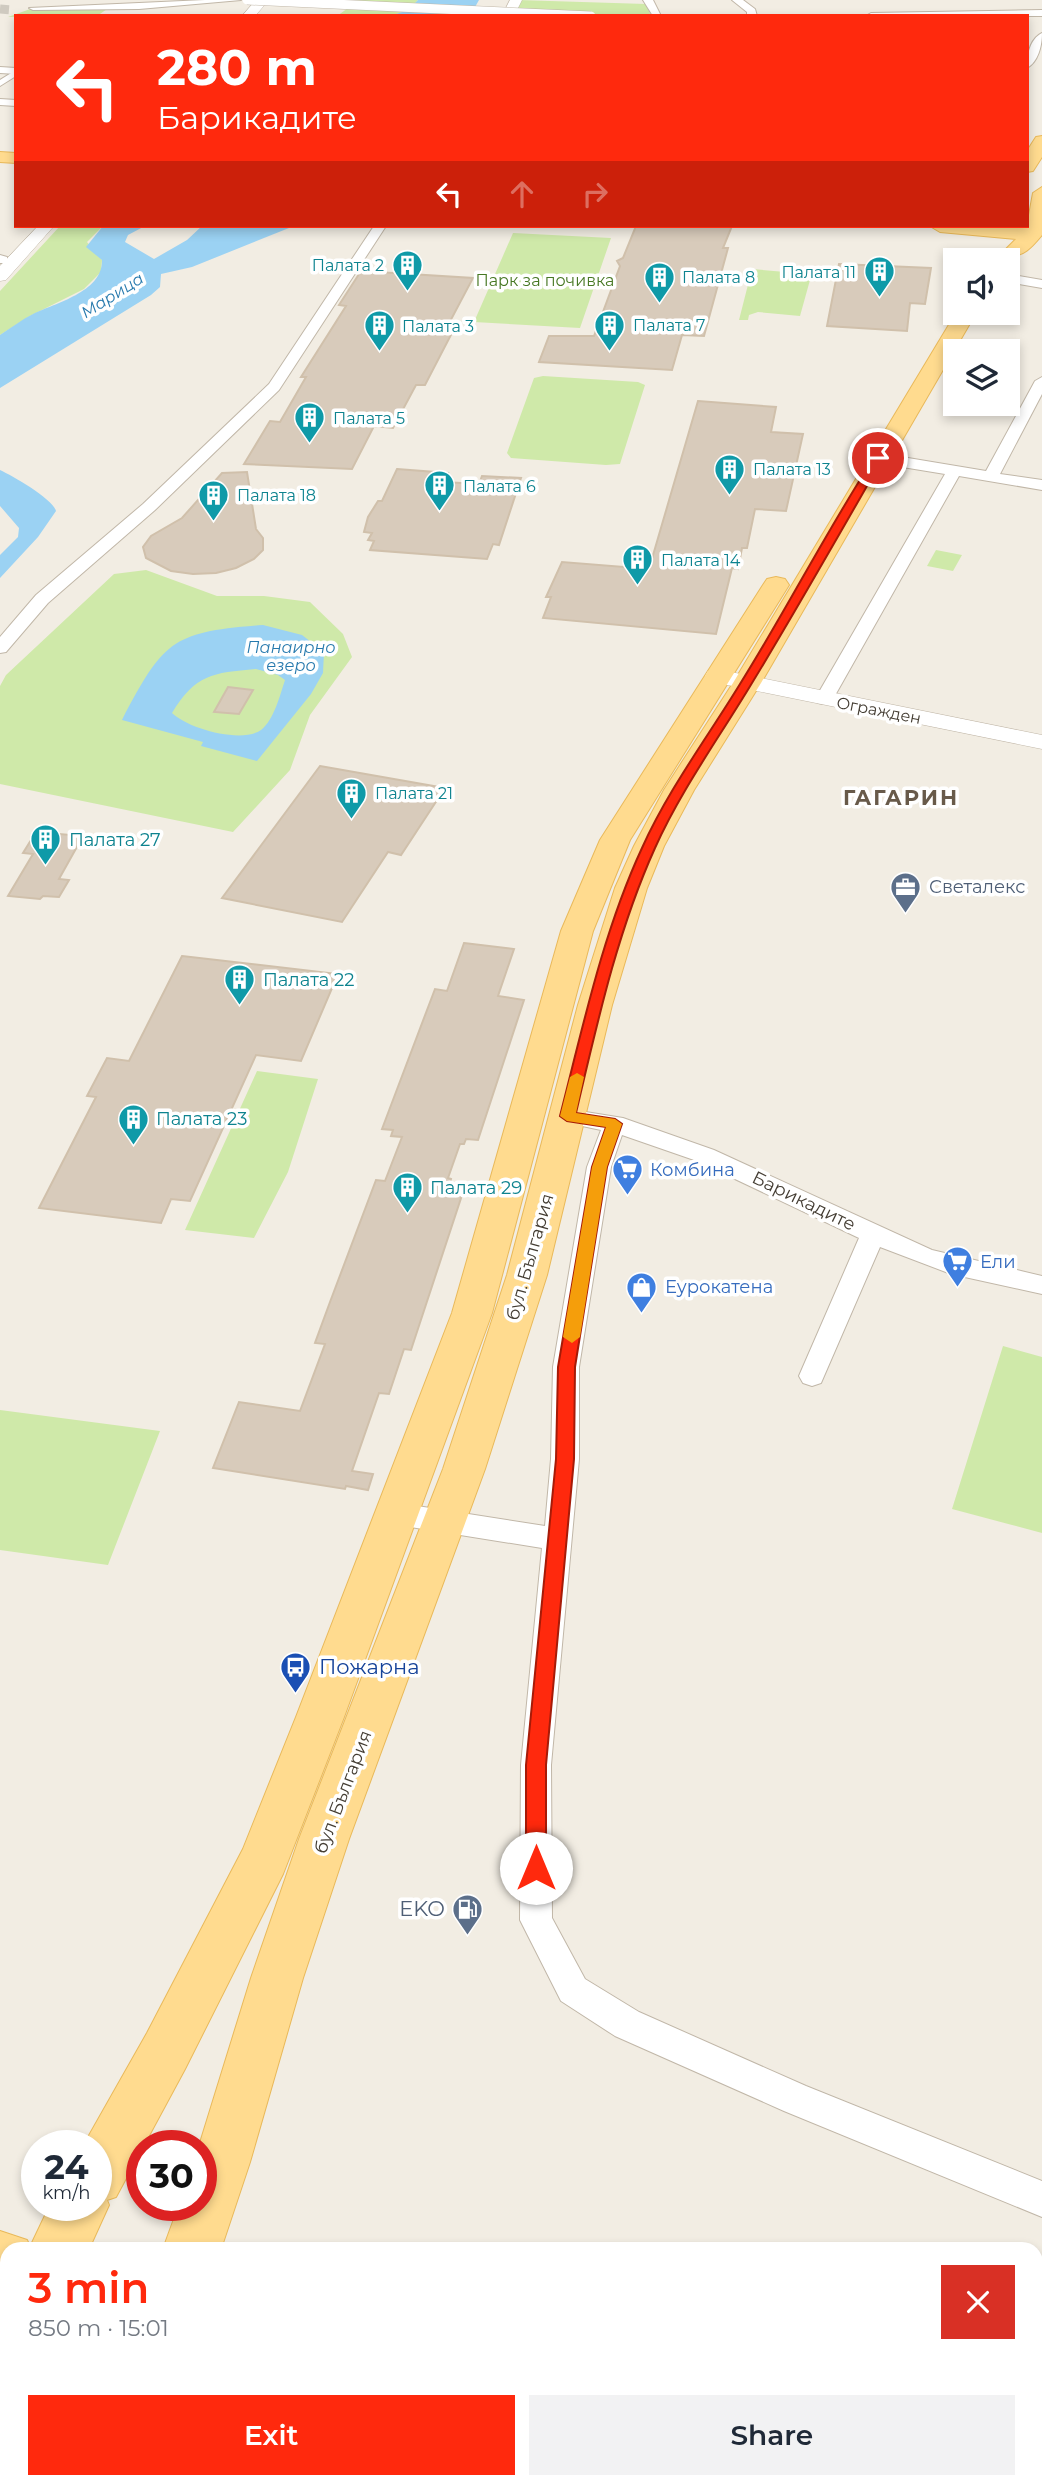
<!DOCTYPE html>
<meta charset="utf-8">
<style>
:root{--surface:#fff;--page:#f2f2f3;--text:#1f2937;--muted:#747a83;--accent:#ff290d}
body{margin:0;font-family:Montserrat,sans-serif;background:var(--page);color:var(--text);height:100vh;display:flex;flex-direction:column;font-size:26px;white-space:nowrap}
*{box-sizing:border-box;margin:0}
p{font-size:23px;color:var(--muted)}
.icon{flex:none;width:38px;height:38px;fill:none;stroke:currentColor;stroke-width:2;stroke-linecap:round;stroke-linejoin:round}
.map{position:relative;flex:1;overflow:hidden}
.details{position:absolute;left:0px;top:2242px;width:1043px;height:247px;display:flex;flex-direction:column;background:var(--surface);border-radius:21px 21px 0 0;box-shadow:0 4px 10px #0003}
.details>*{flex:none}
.hud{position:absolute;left:14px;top:14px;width:1015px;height:214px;border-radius:0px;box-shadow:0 4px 10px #0003;background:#ff290d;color:#fff;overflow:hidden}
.buttons{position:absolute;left:943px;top:248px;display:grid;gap:14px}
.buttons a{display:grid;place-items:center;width:77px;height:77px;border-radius:0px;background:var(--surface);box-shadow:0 4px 10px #0003;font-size:35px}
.speed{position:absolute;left:21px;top:2130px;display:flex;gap:14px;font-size:35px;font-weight:700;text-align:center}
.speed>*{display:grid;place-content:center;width:91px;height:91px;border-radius:50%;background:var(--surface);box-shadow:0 4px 10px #0003;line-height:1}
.speed small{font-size:18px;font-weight:400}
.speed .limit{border:10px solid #d22;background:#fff;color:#111}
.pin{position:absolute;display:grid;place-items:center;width:60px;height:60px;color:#fff;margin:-30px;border:4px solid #fff;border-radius:50%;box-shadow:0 2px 7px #0007}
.me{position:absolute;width:77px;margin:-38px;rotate:0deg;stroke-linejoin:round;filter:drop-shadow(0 0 5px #0008)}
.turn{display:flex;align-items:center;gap:24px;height:147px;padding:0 28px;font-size:32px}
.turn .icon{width:91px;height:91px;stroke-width:2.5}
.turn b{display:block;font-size:49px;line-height:60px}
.lanes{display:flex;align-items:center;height:66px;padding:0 28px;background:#0003;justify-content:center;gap:35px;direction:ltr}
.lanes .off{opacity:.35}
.round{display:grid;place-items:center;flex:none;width:74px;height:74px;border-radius:0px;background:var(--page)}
.summary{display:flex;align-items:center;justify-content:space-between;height:119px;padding:0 28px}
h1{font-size:42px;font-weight:600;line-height:52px;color:var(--accent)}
.primary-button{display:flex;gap:14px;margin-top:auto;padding:14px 28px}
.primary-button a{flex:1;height:80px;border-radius:0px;background:var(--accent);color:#fff;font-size:28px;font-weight:600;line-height:80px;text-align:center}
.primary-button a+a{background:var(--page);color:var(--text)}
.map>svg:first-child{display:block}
.green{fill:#cfe9a9}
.water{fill:#9bd2f3;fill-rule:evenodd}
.building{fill:#d8cbbb;stroke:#d0c0ab;stroke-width:2}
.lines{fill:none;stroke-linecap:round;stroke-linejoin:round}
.pedestrian-tunnel{stroke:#cfcac0;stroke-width:9;stroke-dasharray:9 4.5;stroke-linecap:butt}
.pedestrian-casing{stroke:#c1b7a8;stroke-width:2}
.minor-casing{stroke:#c1b7a8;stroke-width:2}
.tertiary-casing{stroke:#c1b7a8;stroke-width:1}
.secondary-casing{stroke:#d4c190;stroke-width:2}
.primary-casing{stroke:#e9b95a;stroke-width:2}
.pedestrian{fill:#fff;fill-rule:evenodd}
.minor{fill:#fff;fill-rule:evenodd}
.tertiary{fill:#fff;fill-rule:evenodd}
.secondary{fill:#ffedc0;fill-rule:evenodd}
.primary{fill:#ffdb8f;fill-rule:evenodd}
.pedestrian-bridge-casing{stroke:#c1b7a8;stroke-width:10;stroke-linecap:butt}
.pedestrian-bridge{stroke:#fff;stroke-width:9}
.route{fill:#ff290d;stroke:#a61b08;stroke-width:2}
.slow{fill:#f59e0b}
.labels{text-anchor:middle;stroke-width:7;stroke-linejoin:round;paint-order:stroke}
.far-culture-label{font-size:16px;fill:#0d838f;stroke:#fff;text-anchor:start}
.far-park-label{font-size:16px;fill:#477824;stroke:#fff}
.far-water-label{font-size:16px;font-style:italic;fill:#2679ad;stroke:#fff}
.far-street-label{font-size:16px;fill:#443d33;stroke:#fff}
.culture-label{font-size:18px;fill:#0d838f;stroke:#fff;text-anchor:start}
.service-label{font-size:18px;fill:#4e5e75;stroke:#fff;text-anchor:start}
.shop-label{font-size:18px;fill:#366cbe;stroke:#fff;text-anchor:start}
.street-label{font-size:18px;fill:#443d33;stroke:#fff}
.far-district-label{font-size:21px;font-weight:bold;letter-spacing:2px;fill:#685a4a;stroke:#fff}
.near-transit-label{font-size:21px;fill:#164399;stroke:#fff;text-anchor:start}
.near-service-label{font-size:21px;fill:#4e5e75;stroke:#fff;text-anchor:end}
</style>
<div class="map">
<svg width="1042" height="2488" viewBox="0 0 1042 2488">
<rect width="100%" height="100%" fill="#f2ede3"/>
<path class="green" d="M352 0H418C402 23 362 16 337 16L355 3Z
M518 0 646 4 651 16 513 11Z
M110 7 97 16 8 17 33 8Z
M60 226H103L87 242 102 260 101 272 84 289 30 316 0 335V291Z
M513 233 611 238 580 328 474 322Z
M752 269 809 274 810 280 800 316 758 312 749 315 748 320H739Z
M543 376 638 382 645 385 620 464 606 465 511 458 507 453 534 378Z
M936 550 962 555 953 571 927 566Z
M146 570 217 596H264L310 602 343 634 352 657 310 715 290 770 233 832 0 784V686L6 675 114 574Z
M257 1071 318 1079 288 1172 254 1238 185 1230Z
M1003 1346 1042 1357V1533L952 1509Z
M0 1410 160 1431 108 1565 0 1550Z"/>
<path class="water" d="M418 0H479L470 16H390L408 10Z
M103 226H145L128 235 125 242 154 259 187 240 202 226H294L192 267 161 274 160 287 151 295 0 388V335C11 328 21 320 33 314 55 303 103 292 102 260L86 247Z
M0 470C13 476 53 499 56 511L38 537 0 578V555L18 537 19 528 0 506Z
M263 625 302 635 324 652 323 673 311 694 257 761 201 746 203 742 122 720C164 640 172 632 263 625ZM256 669 278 675 285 680C280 695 274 720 261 730 241 744 187 728 172 713 196 674 212 673 256 669Z"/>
<path class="building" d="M636 226H732L723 248H728L704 336 682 335 672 370 539 362 549 336H594L620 266 617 261 623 258Z
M839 264 931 268 925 304 910 303 907 331 827 326Z
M361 271 473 278 446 329H454L425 385H416L393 428 374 426 352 469 244 464 270 421 280 422 306 377H301L346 306 339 305Z
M698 401 776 407 771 432 803 434 786 511 755 509 747 548H742L738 569 732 568 716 634 543 618 551 597H546L562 562 649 569Z
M397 469 448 473 444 482 479 484 482 476 521 478 499 545 493 544 487 559 370 550 374 541 368 540 372 533 364 532 368 517 378 501H382Z
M247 472 256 529 263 538V550L254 559 236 568 216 573 193 574 171 571 146 558 143 547 151 536 182 518 222 473Z
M228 687 253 690 239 714 214 712Z
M320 766 445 788 401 855 388 852 342 922 222 898Z
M36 832 83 836 59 879 69 880 59 897 43 896 40 899 8 896 33 854 23 853Z
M464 943 514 949 498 996 524 1000 478 1140 466 1139 464 1144H460L448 1178 451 1179 449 1187 464 1189 411 1350 404 1349 389 1394 379 1393 352 1471 373 1474 368 1490 346 1486 345 1489 213 1468 239 1402 300 1411 325 1344 315 1343 330 1302 376 1180 385 1181 402 1137 391 1136 393 1130 382 1129 435 989 447 991Z
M182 956 338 974 301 1061 256 1055 190 1201 171 1199 161 1223 39 1208 96 1097 87 1096 107 1058 129 1061Z"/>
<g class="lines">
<path class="pedestrian-tunnel" d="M0 9 12 10"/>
<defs>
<path id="pedestrian" d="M205 0H241L139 9 33 10 29 8Z
M16 70V76L0 86V80Z"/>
<path id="minor" d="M643 0H653L661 16H653Z
M732 0H743L755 9 757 16H747V12Z
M1042 10V16H866L871 13Z
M1042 33C1042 46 1038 62 1027 68 1027 55 1030 39 1042 33Z
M0 67 16 68V74L0 73Z
M0 99 16 100V106L0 105Z
M374 226H386L279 390 155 510 48 603 6 652 0 653V637L36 595 143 504 269 384Z
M0 255 7 257V263H0Z
M1008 274 1042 280V288L1008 282Z
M1042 377V394L1000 474 1042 480V490L959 476 833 699 824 704 818 703 815 699 945 474 878 463 870 458 878 453 986 471 1035 381Z
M567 1109 623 1118 714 1150 932 1250 1042 1276V1294L951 1274 880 1247 821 1383 812 1386 803 1383 799 1376 859 1238 697 1161 622 1135 611 1167 579 1367V1459L551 1765 552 1918 585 1979 639 2012 806 2086 1042 2181V2217L784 2111 615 2036 561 2001 520 1920 521 1765 542 1548 398 1525 388 1522 384 1514 388 1506 398 1503 545 1526 551 1459 553 1367 587 1167 601 1130 559 1121 556 1116 559 1111Z"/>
<path id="tertiary" d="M256 0H269L255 16H242Z
M510 0H522L514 16H502Z
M38 226H54L6 280 0 281V266Z
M716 669 1042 735V749L708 681 705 676 708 671Z"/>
<path id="secondary" d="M573 2482H647L649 2488H575Z"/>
<path id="primary" d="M1042 136V157L1033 171 1027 172V151L1036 137Z
M0 152 16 153V163L0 162Z
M1042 187V235C1033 246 1022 259 1007 255L1004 251 1016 239 940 232 930 226 1024 228 1027 226 1033 193Z
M956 313H976L761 683 694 790 664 846 647 888 612 1005 547 1275 485 1469 349 1839 303 1978 250 2162 221 2249H163L179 2205H201L199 2146 251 1978 299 1839 443 1469 507 1275 578 1005 615 888 634 846 664 790 733 683Z
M776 577 785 579 789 585 630 840 593 931 492 1313 344 1717 283 1874 185 2069 116 2197 107 2200 109 2205 89 2249H7V2343L0 2346V2231L27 2240 30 2247 50 2205H96V2146H83L147 2033 243 1849 296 1717 452 1313 561 931 600 840 763 585 767 579Z
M0 2434 7 2437V2482H72L75 2488H0Z
M100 2482H163L160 2488H97Z"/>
</defs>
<use href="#pedestrian" class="pedestrian-casing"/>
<use href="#minor" class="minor-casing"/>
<use href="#tertiary" class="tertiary-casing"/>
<use href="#secondary" class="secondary-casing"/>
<use href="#primary" class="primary-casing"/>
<use href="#pedestrian" class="pedestrian"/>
<use href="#minor" class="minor"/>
<use href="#tertiary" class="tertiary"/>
<use href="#secondary" class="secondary"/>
<use href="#primary" class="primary"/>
<defs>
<path id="pedestrian-bridge" d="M247 0 591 16"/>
</defs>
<use href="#pedestrian-bridge" class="pedestrian-bridge-casing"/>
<use href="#pedestrian-bridge" class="pedestrian-bridge"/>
</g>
<path class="route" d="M875 456 883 458C840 533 797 609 752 683 719 738 681 790 655 848 617 932 597 1024 576 1113L615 1119 622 1124 607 1167 575 1367 574 1459 546 1765V1868L543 1875 536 1878 529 1875 526 1868V1765L556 1459 558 1367 592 1167 606 1127 567 1121 560 1116C583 1026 603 932 642 848 668 790 707 738 740 684 787 609 827 530 875 456Z"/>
<path class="slow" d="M577 1073 584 1077 576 1113 615 1119 622 1124 607 1167 580 1337 572 1343 563 1337 592 1167 606 1127 567 1121 560 1116 570 1077Z"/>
<defs>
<symbol id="building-pin" viewBox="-11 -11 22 30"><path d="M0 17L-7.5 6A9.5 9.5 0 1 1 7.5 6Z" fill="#0f9aa8" stroke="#fff"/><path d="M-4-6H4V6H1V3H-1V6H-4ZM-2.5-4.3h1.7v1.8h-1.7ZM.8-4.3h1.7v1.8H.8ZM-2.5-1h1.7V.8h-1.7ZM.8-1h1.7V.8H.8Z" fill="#fff"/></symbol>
<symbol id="office-pin" viewBox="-11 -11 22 30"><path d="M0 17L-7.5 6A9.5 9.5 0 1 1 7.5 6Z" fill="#5c6f8a" stroke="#fff"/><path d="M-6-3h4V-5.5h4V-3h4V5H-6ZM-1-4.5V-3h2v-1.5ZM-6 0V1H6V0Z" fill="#fff"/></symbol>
<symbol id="supermarket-pin" viewBox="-11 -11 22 30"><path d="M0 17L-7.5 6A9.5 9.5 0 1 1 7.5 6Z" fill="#3f7fe0" stroke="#fff"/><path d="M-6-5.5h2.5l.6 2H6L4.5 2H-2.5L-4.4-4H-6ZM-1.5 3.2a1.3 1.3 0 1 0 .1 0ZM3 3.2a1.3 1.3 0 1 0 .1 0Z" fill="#fff"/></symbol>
<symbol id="shop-pin" viewBox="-11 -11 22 30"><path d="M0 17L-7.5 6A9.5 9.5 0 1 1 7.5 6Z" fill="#3f7fe0" stroke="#fff"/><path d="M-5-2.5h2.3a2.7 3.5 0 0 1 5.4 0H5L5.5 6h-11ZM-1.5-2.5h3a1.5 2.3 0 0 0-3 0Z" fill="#fff"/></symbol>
<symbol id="bus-pin" viewBox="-11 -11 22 30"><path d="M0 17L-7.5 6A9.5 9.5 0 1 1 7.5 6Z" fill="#1a4fb4" stroke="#fff"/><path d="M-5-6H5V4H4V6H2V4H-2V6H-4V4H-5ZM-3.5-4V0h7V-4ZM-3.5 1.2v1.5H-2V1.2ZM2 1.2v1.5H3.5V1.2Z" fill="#fff"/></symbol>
<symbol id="fuel-pin" viewBox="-11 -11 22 30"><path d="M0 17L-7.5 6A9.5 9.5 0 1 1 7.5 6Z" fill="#5c6f8a" stroke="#fff"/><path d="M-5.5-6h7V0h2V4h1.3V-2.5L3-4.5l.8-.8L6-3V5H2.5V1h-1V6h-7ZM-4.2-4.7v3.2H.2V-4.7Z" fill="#fff"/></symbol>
</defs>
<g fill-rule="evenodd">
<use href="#building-pin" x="390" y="248" width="35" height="47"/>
<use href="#building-pin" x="862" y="254" width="35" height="47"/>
<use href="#building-pin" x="642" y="260" width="35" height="47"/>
<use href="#building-pin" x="592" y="308" width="35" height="47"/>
<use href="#building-pin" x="362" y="308" width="35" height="47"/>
<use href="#building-pin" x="292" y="400" width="35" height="47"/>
<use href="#building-pin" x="712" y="452" width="35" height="47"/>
<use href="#building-pin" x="422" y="468" width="35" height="47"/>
<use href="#building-pin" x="196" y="478" width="35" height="47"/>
<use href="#building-pin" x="620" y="542" width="35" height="47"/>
<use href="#building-pin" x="334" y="776" width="35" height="47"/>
<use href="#building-pin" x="28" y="822" width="35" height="47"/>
<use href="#office-pin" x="888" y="870" width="35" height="47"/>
<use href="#building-pin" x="222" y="962" width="35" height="47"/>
<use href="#building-pin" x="116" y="1102" width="35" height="47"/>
<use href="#supermarket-pin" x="610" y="1152" width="35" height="47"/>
<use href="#building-pin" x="390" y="1170" width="35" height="47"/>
<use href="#supermarket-pin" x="940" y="1244" width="35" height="47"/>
<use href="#shop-pin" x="624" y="1270" width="35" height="47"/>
<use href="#bus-pin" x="278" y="1650" width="35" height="47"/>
<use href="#fuel-pin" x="450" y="1892" width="35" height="47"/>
</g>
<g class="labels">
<g class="far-culture-label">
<text x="384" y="271" text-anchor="end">Палата 2</text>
<text x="856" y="278" text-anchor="end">Палата 11</text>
<text x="682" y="283">Палата 8</text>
<text x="633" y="331">Палата 7</text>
<text x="402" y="332">Палата 3</text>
<text x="333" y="424">Палата 5</text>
<text x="753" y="475">Палата 13</text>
<text x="463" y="492">Палата 6</text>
<text x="237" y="501">Палата 18</text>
<text x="661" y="566">Палата 14</text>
<text x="375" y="799">Палата 21</text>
</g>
<g class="far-park-label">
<text x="545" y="286">Парк за почивка</text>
</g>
<g class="far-water-label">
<text transform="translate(112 295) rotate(-32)" y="6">Марица</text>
<text x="291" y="653">Панаирно<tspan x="291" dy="18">езеро</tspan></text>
</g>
<g class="far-street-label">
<text transform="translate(879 710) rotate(11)" y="6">Огражден</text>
</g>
<g class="culture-label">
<text x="69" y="846">Палата 27</text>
<text x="263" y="986">Палата 22</text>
<text x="156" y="1125">Палата 23</text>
<text x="430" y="1194">Палата 29</text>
</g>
<g class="service-label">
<text x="929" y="893">Светалекс</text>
</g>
<g class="shop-label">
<text x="650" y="1176">Комбина</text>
<text x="980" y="1268">Ели</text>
<text x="665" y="1293">Еурокатена</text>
</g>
<g class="street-label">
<text transform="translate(804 1201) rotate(26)" y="6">Барикадите</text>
<text transform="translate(530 1257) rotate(-74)" y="6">бул. България</text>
<text transform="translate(343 1792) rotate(-69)" y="6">бул. България</text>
</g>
<g class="far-district-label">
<text x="901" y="805">ГАГАРИН</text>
</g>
<g class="near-transit-label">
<text x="319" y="1674">Пожарна</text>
</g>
<g class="near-service-label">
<text x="445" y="1916">EKO</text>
</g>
</g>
</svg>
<div class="buttons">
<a><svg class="icon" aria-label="sound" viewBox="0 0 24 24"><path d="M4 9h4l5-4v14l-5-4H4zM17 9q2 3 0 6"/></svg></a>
<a><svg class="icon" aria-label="layers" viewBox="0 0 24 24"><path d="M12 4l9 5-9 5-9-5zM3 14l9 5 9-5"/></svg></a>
</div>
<div class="speed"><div>24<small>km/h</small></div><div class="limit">30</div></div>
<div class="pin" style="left:878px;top:458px;background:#d93025"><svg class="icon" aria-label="arrive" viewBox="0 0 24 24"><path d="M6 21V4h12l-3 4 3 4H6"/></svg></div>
<svg class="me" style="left:536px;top:1868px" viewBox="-20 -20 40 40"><circle r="19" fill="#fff"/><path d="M0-13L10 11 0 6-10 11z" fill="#ff290d"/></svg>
<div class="hud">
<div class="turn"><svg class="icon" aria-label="left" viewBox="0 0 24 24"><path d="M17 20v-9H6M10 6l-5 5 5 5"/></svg><div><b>280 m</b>Барикадите</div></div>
<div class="lanes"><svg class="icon" aria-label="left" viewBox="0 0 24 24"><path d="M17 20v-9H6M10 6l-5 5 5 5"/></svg><svg class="icon off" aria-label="ahead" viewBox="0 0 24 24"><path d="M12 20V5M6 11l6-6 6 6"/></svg><svg class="icon off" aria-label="right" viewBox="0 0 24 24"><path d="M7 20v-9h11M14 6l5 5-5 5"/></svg></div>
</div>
<section class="details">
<div class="summary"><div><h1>3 min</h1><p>850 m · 15:01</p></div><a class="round" style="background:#d93025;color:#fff"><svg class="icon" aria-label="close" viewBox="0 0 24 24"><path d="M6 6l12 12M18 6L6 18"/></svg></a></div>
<div class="primary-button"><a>Exit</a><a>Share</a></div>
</section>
</div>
